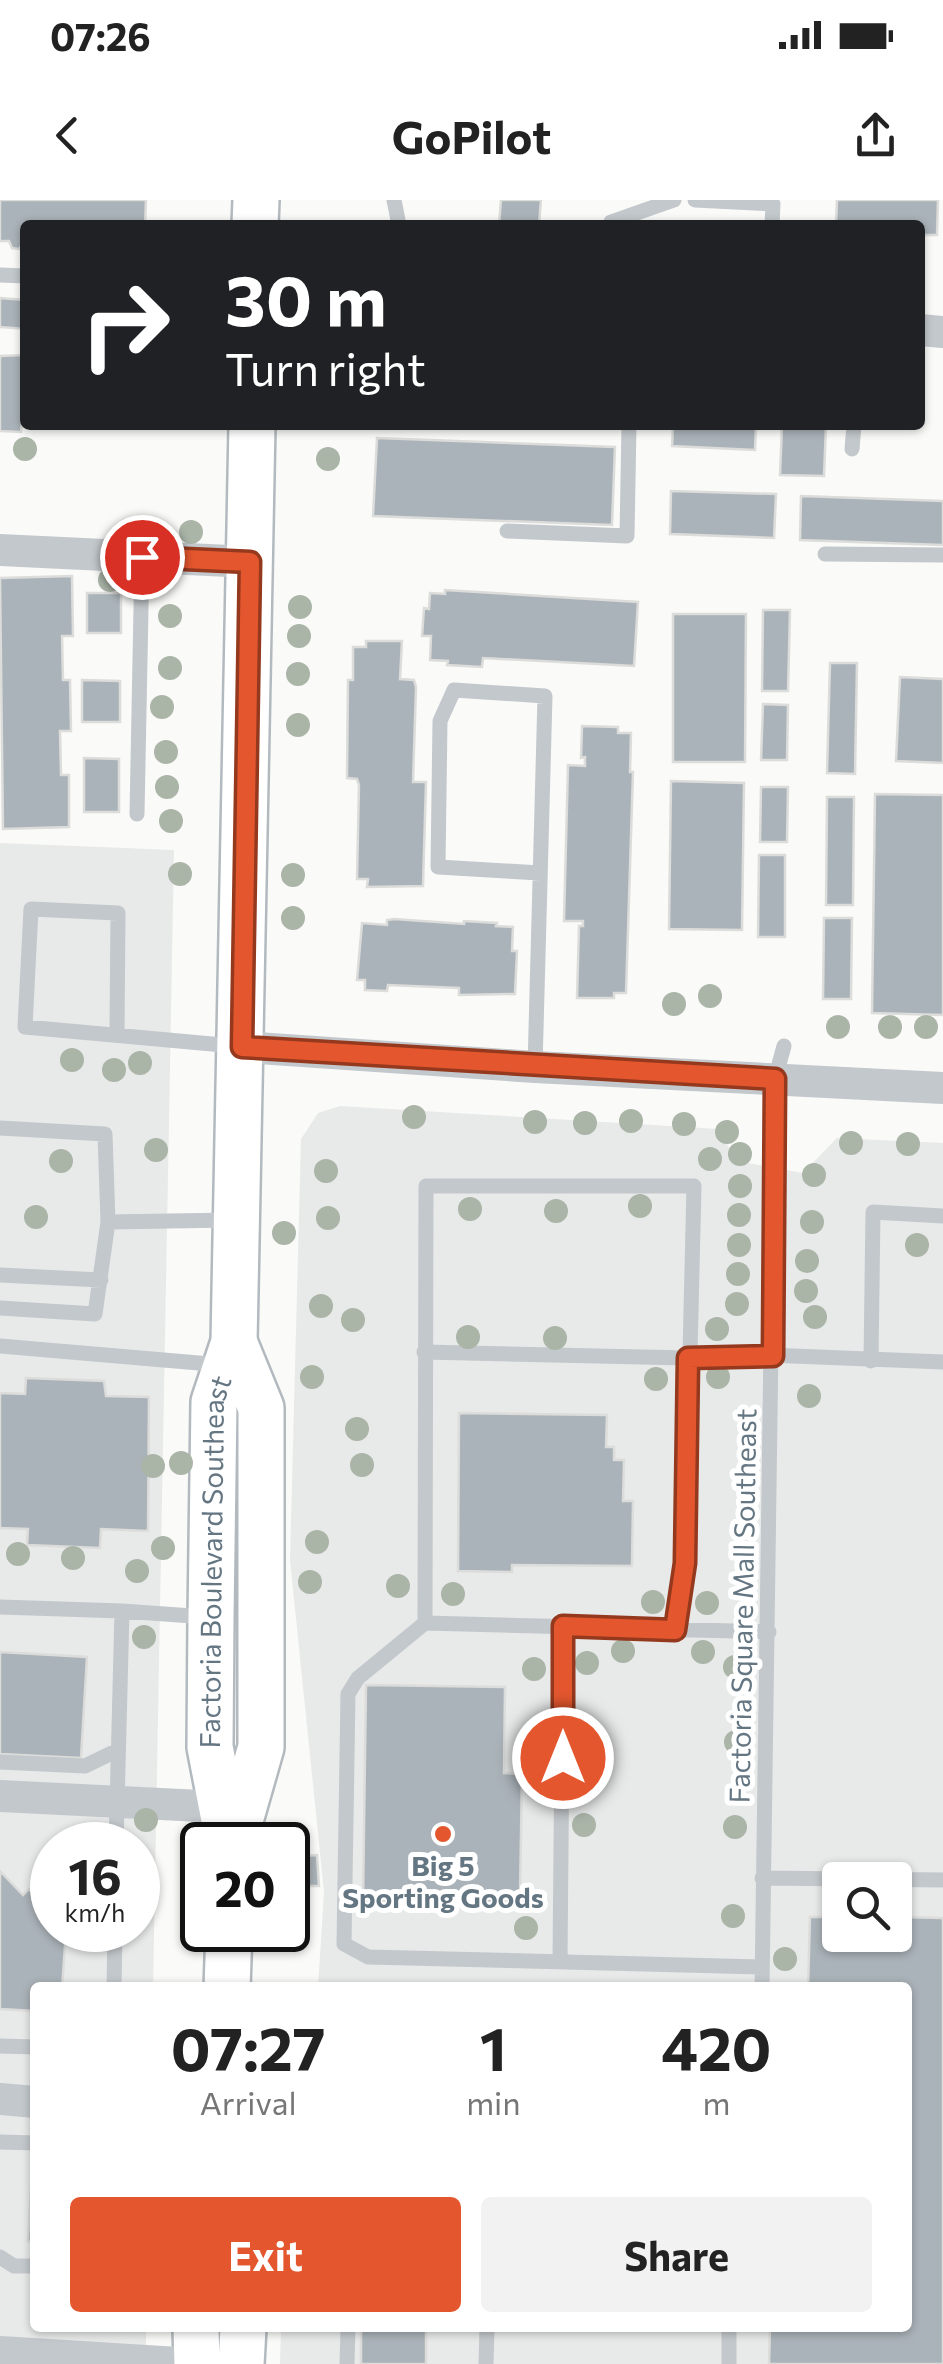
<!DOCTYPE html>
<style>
:root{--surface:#fff;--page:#f2f2f2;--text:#222;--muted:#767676;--accent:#e4572e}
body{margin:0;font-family:Commissioner,sans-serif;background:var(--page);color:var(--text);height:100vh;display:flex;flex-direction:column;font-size:38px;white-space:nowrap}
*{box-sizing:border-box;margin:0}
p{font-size:32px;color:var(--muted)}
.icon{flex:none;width:55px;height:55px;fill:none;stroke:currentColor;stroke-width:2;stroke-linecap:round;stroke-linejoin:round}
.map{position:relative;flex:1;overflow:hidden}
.side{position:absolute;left:30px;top:1782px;width:882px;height:350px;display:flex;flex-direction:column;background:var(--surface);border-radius:10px;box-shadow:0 2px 8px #0004}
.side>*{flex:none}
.top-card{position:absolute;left:20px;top:20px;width:905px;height:210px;border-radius:10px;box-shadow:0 2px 8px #0004;background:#202124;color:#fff;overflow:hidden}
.tools{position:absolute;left:822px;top:1662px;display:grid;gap:20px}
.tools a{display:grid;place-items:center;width:90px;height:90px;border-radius:10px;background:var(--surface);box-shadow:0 2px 8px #0004;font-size:50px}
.speed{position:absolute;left:30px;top:1622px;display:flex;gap:20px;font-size:50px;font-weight:700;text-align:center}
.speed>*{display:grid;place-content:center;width:130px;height:130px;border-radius:50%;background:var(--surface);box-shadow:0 2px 8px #0004;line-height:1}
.speed small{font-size:25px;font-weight:400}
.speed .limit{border:5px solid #111;border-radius:15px;background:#fff;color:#111}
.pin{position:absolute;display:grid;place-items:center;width:85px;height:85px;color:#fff;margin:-42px;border:5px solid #fff;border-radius:50%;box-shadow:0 2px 10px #0007}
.me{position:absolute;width:110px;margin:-55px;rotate:0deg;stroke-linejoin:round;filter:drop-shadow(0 0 8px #0008)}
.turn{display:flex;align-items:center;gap:35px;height:210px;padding:0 40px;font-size:45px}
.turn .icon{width:130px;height:130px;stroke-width:2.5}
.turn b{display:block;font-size:70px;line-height:85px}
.eta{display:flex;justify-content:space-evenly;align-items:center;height:170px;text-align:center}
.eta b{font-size:60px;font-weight:700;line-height:70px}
.button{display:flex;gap:20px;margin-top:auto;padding:20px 40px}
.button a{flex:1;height:115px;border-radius:10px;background:var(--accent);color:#fff;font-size:40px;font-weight:700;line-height:115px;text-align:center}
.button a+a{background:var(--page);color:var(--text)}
.status{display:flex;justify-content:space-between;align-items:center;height:70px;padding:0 50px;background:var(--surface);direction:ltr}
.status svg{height:28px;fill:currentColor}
header{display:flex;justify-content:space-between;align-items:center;height:130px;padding:0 40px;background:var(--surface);font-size:45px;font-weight:700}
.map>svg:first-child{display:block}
.built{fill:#e8e9e9;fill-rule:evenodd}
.building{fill:#aab3b9;stroke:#dcdcda;stroke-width:2.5}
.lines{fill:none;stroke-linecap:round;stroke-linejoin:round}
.secondary-casing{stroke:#b3babf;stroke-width:50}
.lane{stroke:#c3c8cc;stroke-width:15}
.street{stroke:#c3c8cc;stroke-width:32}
.secondary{stroke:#fff;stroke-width:45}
.tree{fill:#aab4a7}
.route-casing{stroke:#94391e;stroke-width:25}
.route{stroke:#e4572e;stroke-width:18}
.poi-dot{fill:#e4572e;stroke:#fff;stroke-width:4}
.labels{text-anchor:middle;stroke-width:10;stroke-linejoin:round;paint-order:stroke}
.street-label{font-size:28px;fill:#657683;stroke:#fff}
.poi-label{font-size:28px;font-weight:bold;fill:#657683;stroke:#fff}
</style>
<div class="status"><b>07:26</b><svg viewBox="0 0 49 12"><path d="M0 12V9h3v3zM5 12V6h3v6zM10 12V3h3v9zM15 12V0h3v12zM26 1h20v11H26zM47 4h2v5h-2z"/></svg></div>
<header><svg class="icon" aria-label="back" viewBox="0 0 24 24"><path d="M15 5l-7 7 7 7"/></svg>GoPilot<svg class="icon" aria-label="share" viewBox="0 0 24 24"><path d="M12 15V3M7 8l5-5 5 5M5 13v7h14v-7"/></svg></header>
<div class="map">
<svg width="943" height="2164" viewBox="0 0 943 2164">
<rect width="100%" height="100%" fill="#fafaf8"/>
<path class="built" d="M0 643 174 650 153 1787 35 1788V2128H146V2164H0ZM52 1645H138V1730H52Z
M340 906 719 929 736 961 803 973 837 938 943 943V2164H280L281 2128H908V1788L318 1787 324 1692 290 1360 301 939 318 913ZM840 1680H895V1735H840Z"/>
<path class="building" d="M0 0H146L145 25H25V41L19 49 12 48 9 41H0Z
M501 0H541L539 25H499Z
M837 0H938L937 35H920V25H836Z
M0 98 25 100V129L0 127Z
M25 155V223H22L21 232 0 231V156Z
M673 225H756L755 250 672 246Z
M782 225H826L824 276 780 275Z
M377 238 615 247 612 325 373 316Z
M671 291 776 294 774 338 670 334Z
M801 296 943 301V345L800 340Z
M72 376 73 436H62L63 480H70L71 531H60L61 575H69V627L3 629 0 378Z
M445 390 638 402 634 466 483 458 482 467 447 465 448 461 430 460 431 436H422L424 408 429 409 430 393 445 394Z
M87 393H121V433H87Z
M763 410H790L788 491H762Z
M673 414H746L745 562H673Z
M366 441H402L400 479 414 480 416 487 413 582H426L423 686 367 687 368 679H357L359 585 357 579 347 578 348 480H353V447H366Z
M830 463H857L855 574 827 573Z
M900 477 943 479V563L896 561Z
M82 480 120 481V522H82Z
M763 504 788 505 787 560H761Z
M582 526 618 527V533H631L630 572H633L626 793H614V798H577L579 726H583V721H564L568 565 585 566V557L581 558Z
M84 558 119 559V612H84Z
M671 581 744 583 742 730 669 729Z
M761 587H788L787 642H760Z
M875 594 943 595V815L872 813Z
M827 597H854L853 705H826Z
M759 655H785V737H758Z
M824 718H852L851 799H823Z
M394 719 464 724V721L497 723 496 726 513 727 512 751H517L515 794 459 795V788L388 785 387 791 365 790V780H357L362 723 387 725V720Z
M26 1178 104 1181 106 1196 149 1197 148 1331 101 1329 100 1348 27 1345 28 1329 0 1328V1193L25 1194Z
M459 1213 607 1215 606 1247H614V1260H624L623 1301H633L632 1366 512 1365V1372L458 1371Z
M0 1452 87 1457 81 1558 0 1554Z
M366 1485 505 1487 504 1573 522 1574 520 1695H500V1702L363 1701Z
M317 1655 319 1686H307L305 1656Z
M0 1671 23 1695 29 1689 52 1716V1730L66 1732 62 1788H35V1811L0 1809Z
M810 1717H840V1735H895V1717L943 1718V2164H769L770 2128H908V1788H808Z
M31 1988H35V2041H28Z
M361 2128H426V2164H361Z"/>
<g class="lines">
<defs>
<g id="secondary">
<path d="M255 25 256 0"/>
<path id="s1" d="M229 1645 210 1547 211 1417 214 1202 234 1142 252 225"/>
<path d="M233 1645 261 1547V1208L234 1142"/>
<path d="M227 1788 229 1730"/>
<path d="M196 2128 197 2164"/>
<path d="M241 2164 243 2128"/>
</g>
</defs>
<use href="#secondary" class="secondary-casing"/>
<path class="lane" d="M394 0 399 25
M695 0 773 4 772 25
M611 25V22L674 0
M0 75 25 76
M852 249 854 225
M507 331 627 336 629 225
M825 354 943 355
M137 614 142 357
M117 833 118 713 31 709 25 827 234 846
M535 867 545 496 454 490 440 521 438 667 540 673
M0 928 105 934 108 1022 95 1114 0 1108
M108 1022 232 1020
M0 1075 101 1080
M0 1146 222 1165
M424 1152 687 1158 742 1154 943 1162
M871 1161 873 1012 943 1016
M0 1407 122 1411 116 1645
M122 1411 207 1417
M425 1423 426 986H694L685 1363 675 1430
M0 1562 85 1566 118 1550
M762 1678 943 1680
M560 1761 563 1427
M761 1767 368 1757 344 1744 348 1494 358 1478 425 1423 769 1432
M114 1788 115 1730
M762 1788 774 931 775 879 784 846
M0 1846 35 1847
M0 1942 35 1943
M0 2057 14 2066H35
M347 2164 348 2128
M486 2164 487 2128
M729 2164V2128"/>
<path class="street" d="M920 130 943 132
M0 350 250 362
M242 847 535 867 943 888
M0 1596 221 1607
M0 1899 35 1902
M0 2152 195 2164"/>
<use href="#secondary" class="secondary"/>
</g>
<g class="tree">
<circle cx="25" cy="249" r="12"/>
<circle cx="328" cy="259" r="12"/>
<circle cx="191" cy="332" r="12"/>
<circle cx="110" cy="380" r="12"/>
<circle cx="300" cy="407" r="12"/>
<circle cx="170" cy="416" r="12"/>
<circle cx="299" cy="436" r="12"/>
<circle cx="170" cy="468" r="12"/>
<circle cx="298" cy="474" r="12"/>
<circle cx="162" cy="507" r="12"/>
<circle cx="298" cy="525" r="12"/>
<circle cx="166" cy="552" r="12"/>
<circle cx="167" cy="587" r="12"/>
<circle cx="171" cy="621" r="12"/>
<circle cx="180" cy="674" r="12"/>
<circle cx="293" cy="675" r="12"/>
<circle cx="293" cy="718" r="12"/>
<circle cx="710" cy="796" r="12"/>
<circle cx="674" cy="804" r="12"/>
<circle cx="838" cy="827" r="12"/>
<circle cx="890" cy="827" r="12"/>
<circle cx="926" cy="827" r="12"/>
<circle cx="72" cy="860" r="12"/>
<circle cx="140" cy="863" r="12"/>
<circle cx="114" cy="870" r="12"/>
<circle cx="414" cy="917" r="12"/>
<circle cx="631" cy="921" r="12"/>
<circle cx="535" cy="922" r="12"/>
<circle cx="585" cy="923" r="12"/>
<circle cx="684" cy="924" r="12"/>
<circle cx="727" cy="932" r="12"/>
<circle cx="851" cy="943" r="12"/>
<circle cx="908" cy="944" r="12"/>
<circle cx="156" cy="950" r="12"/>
<circle cx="740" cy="954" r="12"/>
<circle cx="710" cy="959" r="12"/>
<circle cx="61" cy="961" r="12"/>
<circle cx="326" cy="971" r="12"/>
<circle cx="814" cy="975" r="12"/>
<circle cx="740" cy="986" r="12"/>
<circle cx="640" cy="1006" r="12"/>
<circle cx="470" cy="1009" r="12"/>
<circle cx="556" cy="1011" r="12"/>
<circle cx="739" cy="1015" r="12"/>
<circle cx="36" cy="1017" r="12"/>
<circle cx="328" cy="1018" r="12"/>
<circle cx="812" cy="1022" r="12"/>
<circle cx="284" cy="1033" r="12"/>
<circle cx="739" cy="1045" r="12"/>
<circle cx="917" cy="1045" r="12"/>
<circle cx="807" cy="1061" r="12"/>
<circle cx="738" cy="1074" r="12"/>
<circle cx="806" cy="1091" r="12"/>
<circle cx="737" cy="1104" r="12"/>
<circle cx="321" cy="1106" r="12"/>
<circle cx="815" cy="1117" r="12"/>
<circle cx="353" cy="1120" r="12"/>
<circle cx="717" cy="1129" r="12"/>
<circle cx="468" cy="1137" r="12"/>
<circle cx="555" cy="1138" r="12"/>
<circle cx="312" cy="1177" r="12"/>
<circle cx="718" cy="1177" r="12"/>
<circle cx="656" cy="1179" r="12"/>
<circle cx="809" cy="1196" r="12"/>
<circle cx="357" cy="1229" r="12"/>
<circle cx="181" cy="1263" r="12"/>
<circle cx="362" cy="1265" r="12"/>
<circle cx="153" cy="1266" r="12"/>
<circle cx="317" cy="1342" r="12"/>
<circle cx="163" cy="1348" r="12"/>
<circle cx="18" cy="1354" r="12"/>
<circle cx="73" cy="1358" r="12"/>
<circle cx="137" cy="1371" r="12"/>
<circle cx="310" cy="1382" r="12"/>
<circle cx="398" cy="1386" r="12"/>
<circle cx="453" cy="1394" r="12"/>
<circle cx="653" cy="1402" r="12"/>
<circle cx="707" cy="1403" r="12"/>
<circle cx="144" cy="1437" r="12"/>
<circle cx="623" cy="1451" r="12"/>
<circle cx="703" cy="1452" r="12"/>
<circle cx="587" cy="1463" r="12"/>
<circle cx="735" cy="1467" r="12"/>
<circle cx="534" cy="1469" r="12"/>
<circle cx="585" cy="1537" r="12"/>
<circle cx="736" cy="1542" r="12"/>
<circle cx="146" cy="1620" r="12"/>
<circle cx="584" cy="1625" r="12"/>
<circle cx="735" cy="1627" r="12"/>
<circle cx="733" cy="1716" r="12"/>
<circle cx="526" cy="1728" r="12"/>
<circle cx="785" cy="1759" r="12"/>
</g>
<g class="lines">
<defs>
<path id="route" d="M142 357 250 362 242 847 775 879 773 1156 688 1158 685 1363 675 1430 563 1426V1558"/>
</defs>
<use href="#route" class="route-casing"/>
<use href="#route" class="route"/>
</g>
<circle class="poi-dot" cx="443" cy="1634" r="10"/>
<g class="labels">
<g class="street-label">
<text dy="10" stroke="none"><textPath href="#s1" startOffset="285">Factoria Boulevard Southeast</textPath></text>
<text transform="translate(743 1406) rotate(-89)" y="10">Factoria Square Mall Southeast</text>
</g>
<g class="poi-label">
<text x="443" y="1676">Big 5<tspan x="443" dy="32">Sporting Goods</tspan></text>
</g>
</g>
</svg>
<div class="tools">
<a><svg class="icon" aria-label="search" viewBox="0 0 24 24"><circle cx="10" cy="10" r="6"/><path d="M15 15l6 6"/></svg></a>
</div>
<div class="speed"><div>16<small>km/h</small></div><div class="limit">20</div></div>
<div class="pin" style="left:142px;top:357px;background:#d93025"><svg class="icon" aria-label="arrive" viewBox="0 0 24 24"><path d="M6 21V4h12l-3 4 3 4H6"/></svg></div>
<svg class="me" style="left:563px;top:1558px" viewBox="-20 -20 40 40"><circle r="17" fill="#e4572e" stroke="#fff" stroke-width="3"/><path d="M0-11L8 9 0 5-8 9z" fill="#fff"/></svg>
<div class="top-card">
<div class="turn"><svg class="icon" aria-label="right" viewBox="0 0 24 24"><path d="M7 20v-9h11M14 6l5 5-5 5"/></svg><div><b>30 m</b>Turn right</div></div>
</div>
<section class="side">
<div class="eta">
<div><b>07:27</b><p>Arrival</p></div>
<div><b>1</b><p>min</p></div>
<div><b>420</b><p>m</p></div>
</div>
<div class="button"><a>Exit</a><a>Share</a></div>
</section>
</div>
